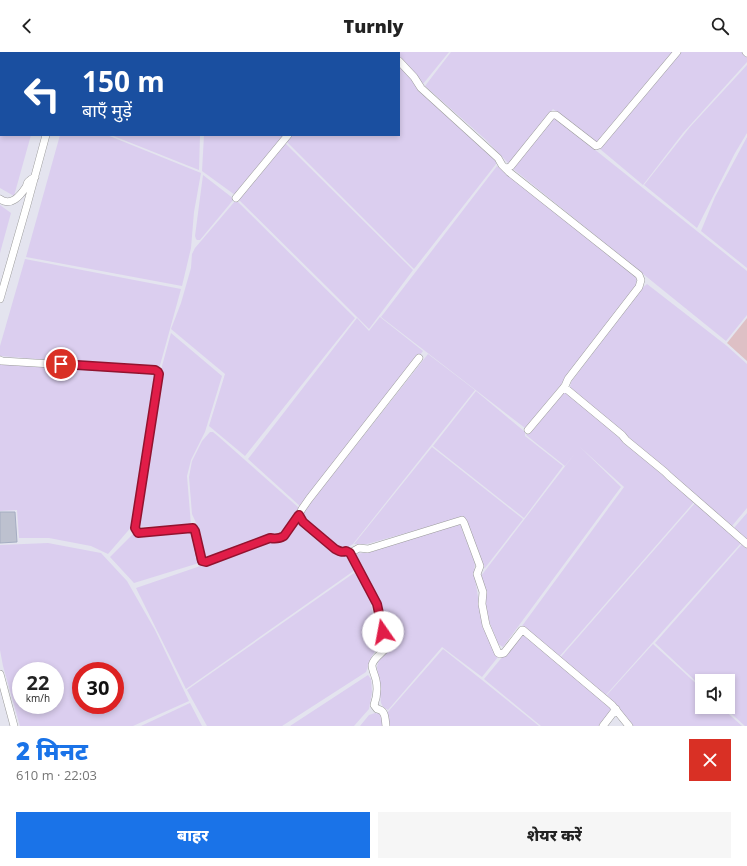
<!DOCTYPE html>
<html lang="hi">
<meta charset="utf-8">
<style>
:root{--surface:#fff;--page:#f6f6f6;--text:#222;--muted:#767676;--accent:#1a73e8}
body{margin:0;font-family:"Open Sans","Noto Sans Devanagari",sans-serif;background:var(--page);color:var(--text);height:100vh;display:flex;flex-direction:column;font-size:15px;white-space:nowrap}
*{box-sizing:border-box;margin:0}
p{font-size:13px;color:var(--muted)}
.icon{flex:none;width:22px;height:22px;fill:none;stroke:currentColor;stroke-width:2;stroke-linecap:round;stroke-linejoin:round}
.map{position:relative;height:674px;overflow:hidden}
.sheet{display:flex;flex-direction:column;background:var(--surface);flex:1}
.sheet>*{flex:none}
.banner{position:absolute;left:0px;top:0px;width:400px;height:84px;box-shadow:0 2px 6px #0003;background:#1a4fa0;color:#fff;overflow:hidden}
.fabs{position:absolute;left:695px;top:622px;display:grid;gap:8px}
.fabs a{display:grid;place-items:center;width:40px;height:40px;border-radius:0px;background:var(--surface);box-shadow:0 2px 6px #0003;font-size:20px}
.speed{position:absolute;left:12px;top:610px;display:flex;gap:8px;font-size:20px;font-weight:700;text-align:center}
.speed>*{display:grid;place-content:center;width:52px;height:52px;border-radius:50%;background:var(--surface);box-shadow:0 2px 6px #0003;line-height:1}
.speed small{font-size:10px;font-weight:400}
.speed .limit{border:6px solid #d22;background:#fff;color:#111}
.pin{position:absolute;display:grid;place-items:center;width:34px;height:34px;color:#fff;margin:-17px;border:2px solid #fff;border-radius:50%;box-shadow:0 1px 4px #0007}
.me{position:absolute;width:44px;margin:-22px;rotate:348deg;stroke-linejoin:round;filter:drop-shadow(0 0 3px #0008)}
.turn{display:flex;align-items:center;gap:14px;height:84px;padding:0 16px;font-size:18px}
.turn .icon{width:52px;height:52px;stroke-width:2.5}
.turn b{display:block;font-size:28px;line-height:34px}
.round{display:grid;place-items:center;flex:none;width:42px;height:42px;border-radius:0px;background:var(--page)}
.summary{display:flex;align-items:center;justify-content:space-between;height:68px;padding:0 16px}
h1{font-size:24px;font-weight:800;line-height:30px;color:var(--accent)}
.primary-button{display:flex;gap:8px;margin-top:auto;padding:8px 16px}
.primary-button a{flex:1;height:46px;border-radius:0px;background:var(--accent);color:#fff;font-size:16px;font-weight:800;line-height:46px;text-align:center}
.primary-button a+a{background:var(--page);color:var(--text)}
header{display:flex;justify-content:space-between;align-items:center;height:52px;padding:0 16px;background:var(--surface);font-size:18px;font-weight:800}
.map>svg:first-child{display:block}
.farmland{fill:#dbceef;fill-rule:evenodd}
.wetland{fill:#dec0c5}
.building{fill:#bdc1cf;stroke:#a5adc2}
.lines{fill:none;stroke-linecap:round;stroke-linejoin:round}
.minor-casing{stroke:#9b9b9b;stroke-width:8}
.minor{stroke:#fff;stroke-width:7}
.route-casing{stroke:#92132f;stroke-width:10}
.route{stroke:#e11d48;stroke-width:7}
</style>
<header><svg class="icon" aria-label="back" viewBox="0 0 24 24"><path d="M15 5l-7 7 7 7"/></svg>Turnly<svg class="icon" aria-label="search" viewBox="0 0 24 24"><circle cx="10" cy="10" r="6"/><path d="M15 15l6 6"/></svg></header>
<div class="map">
<svg width="747" height="674" viewBox="0 0 747 674">
<rect width="100%" height="100%" fill="#e4e4ef"/>
<path class="farmland" d="M0 0H58L57 1H1V83H31L14 144 0 136Z
M393 0H449L423 32 399 5V1H395Z
M451 0H673L597 92 553 57 509 112 485 87 425 34Z
M680 0H744L747 3V10L683 81 643 133 600 97 640 45Z
M747 13V81L735 101 697 176 644 133 690 75Z
M399 15 412 27 418 38 496 109V112L414 217 286 89 291 83H399Z
M554 65 747 219V263L726 289 512 116Z
M60 83H107L201 121 194 160 191 196 182 234 26 205Z
M111 83H200L199 118Z
M204 83H284L235 143 202 119Z
M747 85V216L701 179 715 145Z
M285 91 413 218 369 277 325 233 238 147Z
M497 114 636 224 637 231 636 234 561 333 525 376 381 265Z
M203 123 234 147 200 188H197L196 187 195 184Z
M236 148 355 266 245 404 209 374 225 322 171 277 181 251 191 216 192 202 195 196Z
M0 153 11 161 0 201Z
M25 207 181 237 159 317 0 304V294Z
M647 232 727 294 747 312V456L732 474 570 335 571 330 641 237Z
M380 265 423 299 301 455 248 407 357 266 369 279Z
M171 281 222 324 205 380 191 408 187 424 191 473 139 475 162 324V314Z
M428 302 475 338 353 492 347 496 342 497 304 467 302 462 304 459Z
M0 310 99 317 155 322 133 473 108 502 91 494 49 486H19L17 458 0 459Z
M564 338 694 450 559 605 522 574 624 435 580 395 621 435 503 595 498 592 487 564 481 524 576 400 565 414 526 383Z
M476 339 525 380V384L563 414 524 466 433 394Z
M210 380H213L219 385 299 456 281 480 270 483 206 505 197 473 192 462 189 425 192 409 202 389Z
M432 395 523 467 485 516 482 514 460 466 367 492H354Z
M695 451 741 491 605 644 560 606Z
M747 461V488L734 476Z
M299 468 346 502 355 518 186 637 136 536 268 491H275L285 488Z
M460 472 475 511 474 521 478 545 479 556 485 576 498 605 482 625 442 595 388 658 383 655 381 651 377 615 379 607 392 594 393 584 356 502 370 500Z
M192 480 199 511 134 531 110 505 133 482 141 485Z
M48 491 101 501 127 529 155 578 189 649 133 674H20L3 614 0 598V493ZM21 619H55V653H21ZM81 619H115V653H81Z
M743 491 747 495V674H745L724 655H728V629H702V635L655 591Z
M354 521 359 525 371 550 375 576 378 585 379 593 372 604 366 620 282 674H207L187 638Z
M523 580 613 657 599 674H541L484 627Z
M653 592 702 637V655H721L742 674H633L617 654 606 644Z
M443 597 482 628 539 674H390L387 661Z
M368 623 371 627 372 640 369 657 354 674H290Z
M190 651 202 674H140H141Z
M375 661 382 662 383 674H360L369 663Z"/>
<path class="wetland" d="M747 266V309L727 291Z"/>
<path class="building" d="M0 460H15L17 490 0 491Z"/>
<g class="lines">
<defs>
<path id="minor" d="M388 0 389 1
M746 0 747 1
M72 1V0
M355 1 356 0
M399 9 414 25 421 36 498 106 502 113 509 120 639 223 641 228 639 235 568 327 565 334 528 378
M506 117 511 114 552 63H556L596 94 599 93 677 0
M236 146 288 83
M0 147C11 155 20 144 26 135 27 133 27 130 29 129 30 128 33 126 35 125
M0 247 27 153 46 83
M0 308 2 309 134 317C142 317 155 316 159 323L135 476 138 481 193 476 195 479 201 509 205 510 269 486C275 487 279 487 284 484L299 463 300 464 303 471 335 497C339 499 341 501 346 499L350 501 359 496 368 497 462 468 464 471 480 514 477 522 483 540 482 552 486 573 498 601 500 602 504 601 522 578H523L612 653 629 674
M564 335 622 383 626 388 665 420 669 424 747 492
M299 463 302 457 309 447 419 306
M350 501 377 552 383 580 389 591C386 600 374 604 372 613 372 618 375 623 376 628 378 637 377 645 374 653L377 657C386 658 385 667 386 674
M0 622 14 674
M603 674 616 657"/>
</defs>
<use href="#minor" class="minor-casing"/>
<use href="#minor" class="minor"/>
</g>
<g class="lines">
<defs>
<path id="route" d="M61 312 155 318 158 320 159 322 135 476 138 481 193 476 195 479 202 509 206 510 270 486C275 487 279 487 284 484L298 464 299 463 303 470 335 497C339 499 341 501 346 499L350 501 377 552 383 580"/>
</defs>
<use href="#route" class="route-casing"/>
<use href="#route" class="route"/>
</g>
</svg>
<div class="fabs">
<a><svg class="icon" aria-label="sound" viewBox="0 0 24 24"><path d="M4 9h4l5-4v14l-5-4H4zM17 9q2 3 0 6"/></svg></a>
</div>
<div class="speed"><div>22<small>km/h</small></div><div class="limit">30</div></div>
<div class="pin" style="left:61px;top:312px;background:#d93025"><svg class="icon" aria-label="arrive" viewBox="0 0 24 24"><path d="M6 21V4h12l-3 4 3 4H6"/></svg></div>
<svg class="me" style="left:383px;top:580px" viewBox="-20 -20 40 40"><circle r="19" fill="#fff"/><path d="M0-13L10 11 0 6-10 11z" fill="#e11d48"/></svg>
<div class="banner">
<div class="turn"><svg class="icon" aria-label="left" viewBox="0 0 24 24"><path d="M17 20v-9H6M10 6l-5 5 5 5"/></svg><div><b>150 m</b>बाएँ मुड़ें</div></div>
</div>
</div>
<section class="sheet">
<div class="summary"><div><h1>2 मिनट</h1><p>610 m · 22:03</p></div><a class="round" style="background:#d93025;color:#fff"><svg class="icon" aria-label="close" viewBox="0 0 24 24"><path d="M6 6l12 12M18 6L6 18"/></svg></a></div>
<div class="primary-button"><a>बाहर</a><a>शेयर करें</a></div>
</section>
